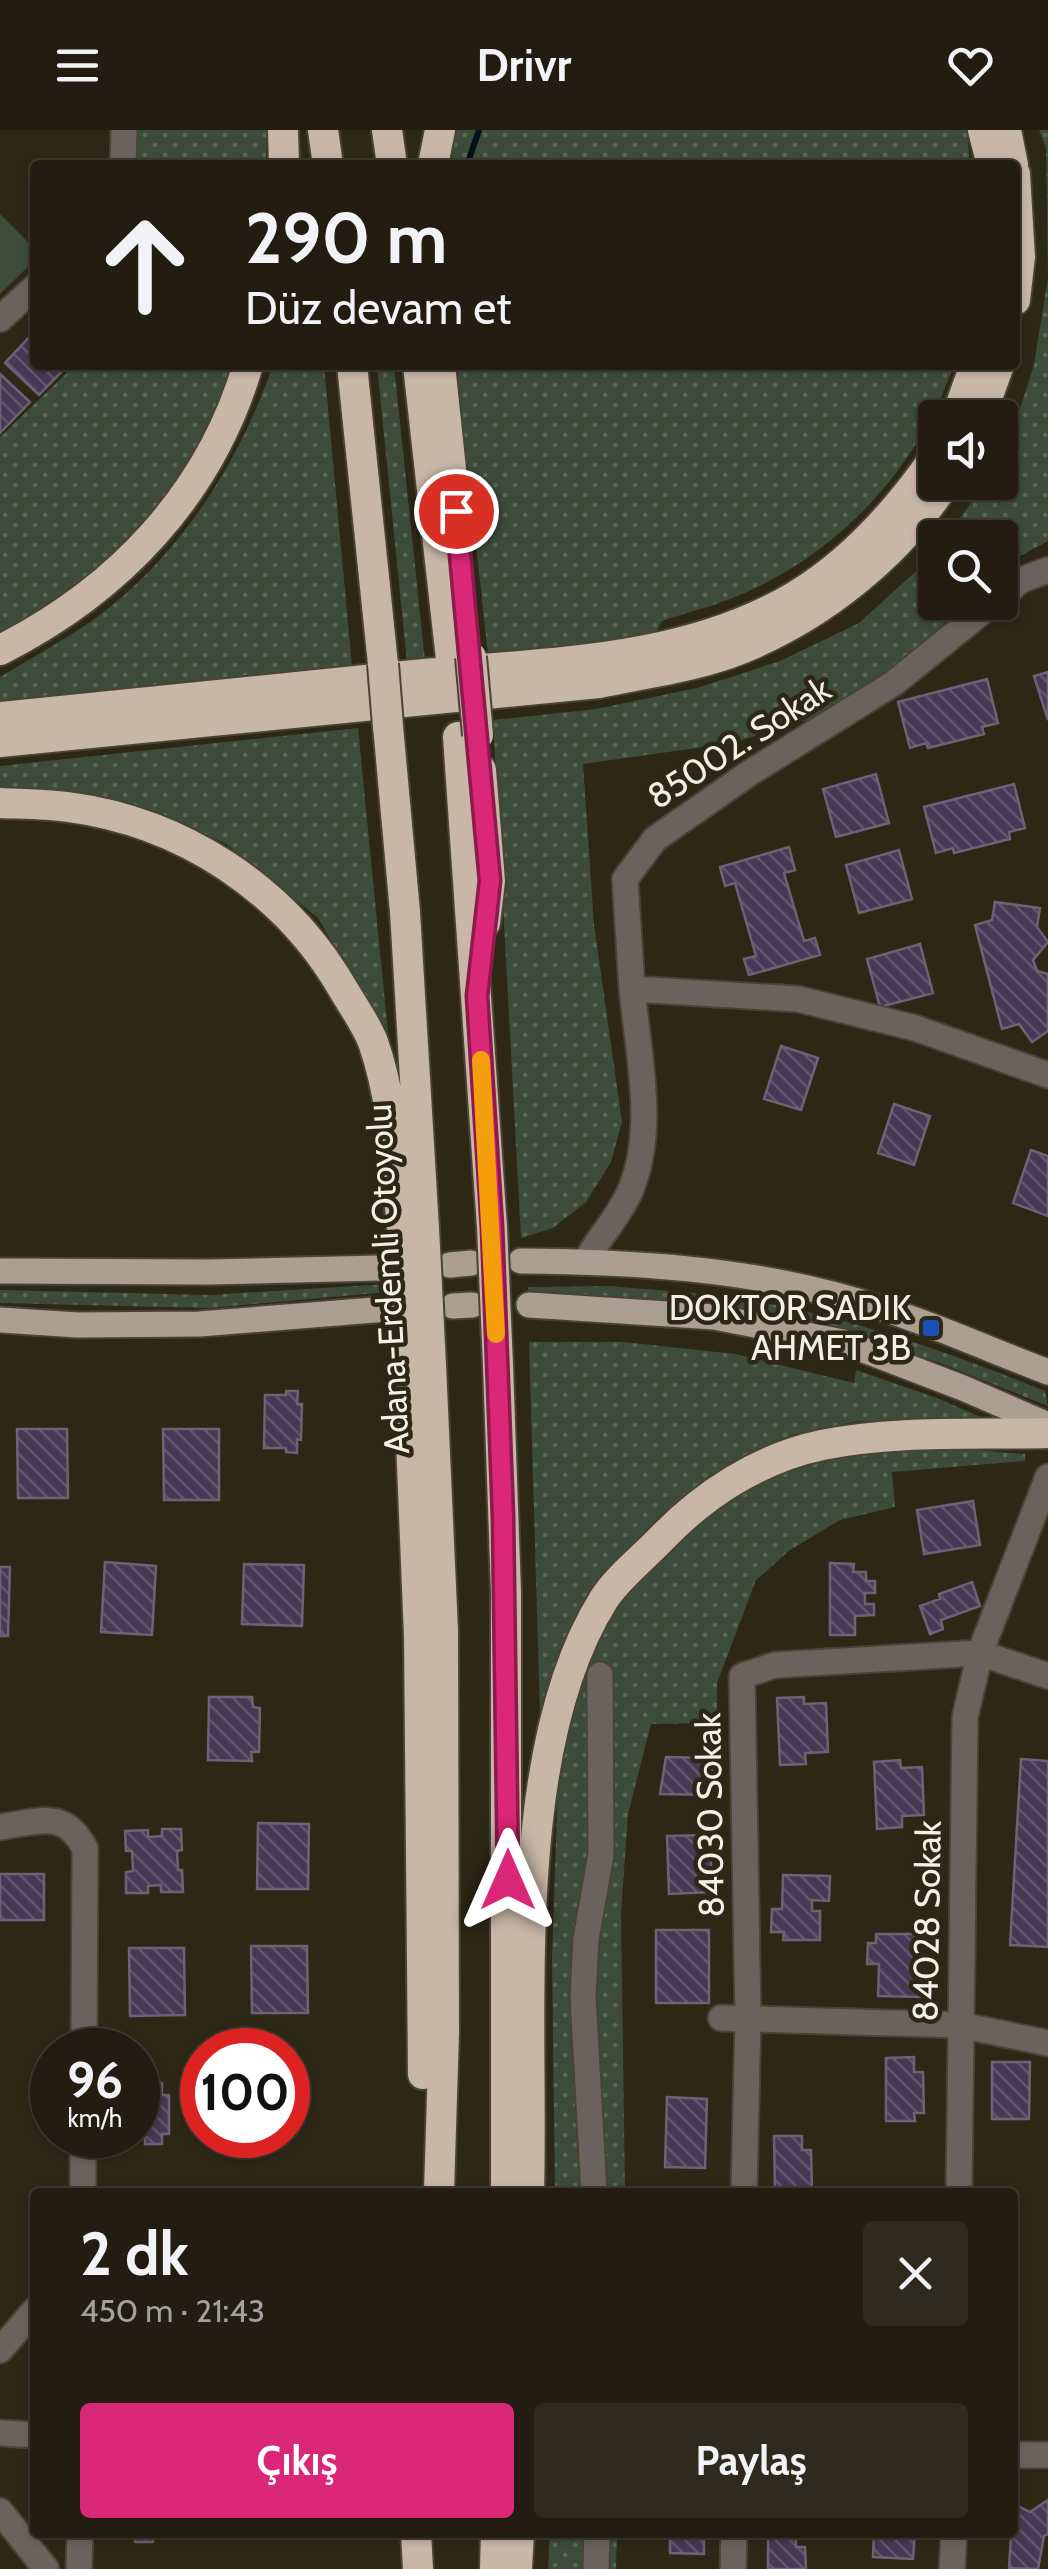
<!DOCTYPE html>
<html lang="tr">
<meta charset="utf-8">
<style>
:root{--surface:#221d10;--page:#2e2a1e;--text:#f1f3f6;--muted:#a2a29f;--line:#3f3b30;--accent:#db2777}
body{margin:0;font-family:Cabin,sans-serif;background:var(--page);color:var(--text);height:100vh;display:flex;flex-direction:column;font-size:38px;white-space:nowrap}
*{box-sizing:border-box;margin:0}
p{font-size:32px;color:var(--muted)}
.icon{flex:none;width:55px;height:55px;fill:none;stroke:currentColor;stroke-width:2;stroke-linecap:round;stroke-linejoin:round}
.map{position:relative;flex:1;overflow:hidden}
.details{position:absolute;left:30px;top:2058px;width:988px;height:350px;display:flex;flex-direction:column;background:var(--surface);border-radius:10px;box-shadow:0 2px 8px #0004,0 0 0 2px var(--line)}
.details>*{flex:none}
.banner{position:absolute;left:30px;top:30px;width:990px;height:210px;border-radius:10px;box-shadow:0 2px 8px #0004,0 0 0 2px var(--line);background:#221d10;color:var(--text);overflow:hidden}
.tools{position:absolute;left:918px;top:270px;display:grid;gap:20px}
.tools a{display:grid;place-items:center;width:100px;height:100px;border-radius:10px;background:var(--surface);box-shadow:0 2px 8px #0004,0 0 0 2px var(--line);font-size:50px}
.speed{position:absolute;left:30px;top:1898px;display:flex;gap:20px;font-size:50px;font-weight:700;text-align:center}
.speed>*{display:grid;place-content:center;width:130px;height:130px;border-radius:50%;background:var(--surface);box-shadow:0 2px 8px #0004,0 0 0 2px var(--line);line-height:1}
.speed small{font-size:25px;font-weight:400}
.speed .limit{border:15px solid #d22;background:#fff;color:#111}
.pin{position:absolute;display:grid;place-items:center;width:85px;height:85px;color:#fff;margin:-42px;border:5px solid #fff;border-radius:50%;box-shadow:0 2px 10px #0007}
.me{position:absolute;width:110px;margin:-55px;rotate:0deg;stroke-linejoin:round;filter:drop-shadow(0 0 8px #0008)}
.turn{display:flex;align-items:center;gap:35px;height:210px;padding:0 50px;font-size:45px}
.turn .icon{width:130px;height:130px;stroke-width:2.5}
.turn b{display:block;font-size:70px;line-height:85px}
.round{display:grid;place-items:center;flex:none;width:105px;height:105px;border-radius:10px;background:var(--page)}
.overview{display:flex;align-items:center;justify-content:space-between;height:170px;padding:0 50px}
h1{font-size:60px;font-weight:800;line-height:75px}
.primary-button{display:flex;gap:20px;margin-top:auto;padding:20px 50px}
.primary-button a{flex:1;height:115px;border-radius:10px;background:var(--accent);color:#fff;font-size:40px;font-weight:800;line-height:115px;text-align:center}
.primary-button a+a{background:var(--page);color:var(--text)}
header{display:flex;justify-content:space-between;align-items:center;height:130px;padding:0 50px;background:var(--surface);font-size:45px;font-weight:800}
.map>svg:first-child{display:block}
.grass{fill:url(#grass-dots)}
.garden{fill:#3d4c39}
.lines{fill:none;stroke-linecap:round;stroke-linejoin:round}
.stream{stroke:#00101d;stroke-width:6}
.building{fill:url(#building-back-hatch);stroke:#6c6375;stroke-width:2.5}
.minor-casing{stroke:#494333;stroke-width:29}
.major-casing{stroke:#494333;stroke-width:29}
.highway-casing{stroke:#494333;stroke-width:34}
.minor{stroke:#6a635d;stroke-width:25}
.major{stroke:#ad9e92;stroke-width:25}
.highway{stroke:#c8b6a7;stroke-width:30}
.highway-bridge-casing{stroke:#494333;stroke-width:34;stroke-linecap:butt}
.highway-bridge{stroke:#c8b6a7;stroke-width:30}
.route-casing{stroke:#8e194d;stroke-width:25}
.route{stroke:#db2777;stroke-width:18}
.slow{stroke:#f59e0b;stroke-width:18}
.transit-dot{fill:#1a4fb4;stroke:#2d2716;stroke-width:4}
.labels{text-anchor:middle;stroke-width:9;stroke-linejoin:round;paint-order:stroke}
.street-label{font-size:35px;fill:#f3f0e5;stroke:#2d2716}
.poi-label{font-size:35px;fill:#f3f0e5;stroke:#2d2716;text-anchor:end}
</style>
<header><svg class="icon" aria-label="menu" viewBox="0 0 24 24"><path d="M4 6h16M4 12h16M4 18h16"/></svg>Drivr<svg class="icon" aria-label="heart" viewBox="0 0 24 24"><path d="M12 20l-8-8c-3-5 5-10 8-4 3-6 11-1 8 4z"/></svg></header>
<div class="map">
<svg width="1048" height="2439" viewBox="0 0 1048 2439">
<defs>
<pattern id="grass-dots" width="8" height="8" patternUnits="userSpaceOnUse" patternTransform="scale(2.5)"><rect width="8" height="8" fill="#3d4c39"/><path d="M2 2h.1M6 6h.1" fill="none" stroke="#5a6656" stroke-width="1.8" stroke-linecap="round"/></pattern>
<pattern id="building-back-hatch" width="6" height="6" patternUnits="userSpaceOnUse" patternTransform="scale(2.5)"><rect width="6" height="6" fill="#473855"/><path d="M-1 5l2 2M0 0l6 6M5-1l2 2" fill="none" stroke="#62556d"/></pattern>
</defs>
<rect width="100%" height="100%" fill="#2d2716"/>
<path class="grass" d="M128 0H266V35H125Z
M453 0H967L970 35H449Z
M1039 0H1048V411L1000 437V408L947 407 985 353 1000 352V322L1015 294 1034 235 1048 147 1046 18Z
M75 235H233C221 263 210 292 197 319 155 405 80 460 0 506V307Z
M273 235H324L352 536 0 575V547C34 526 73 506 105 481 185 418 240 330 273 235Z
M377 235H394L425 531 407 532Z
M456 235H954C918 335 847 416 749 461 722 474 691 481 662 491L656 502 590 516 488 524Z
M935 424V472L963 473 919 520 826 584 732 613 583 634 594 795 622 992 611 1032 586 1072 553 1098 521 1108 493 590 596 579 697 558 780 531 859 493Z
M358 598 390 924 377 890 318 788 225 713 127 672 0 656V636Z
M388 1154V1162L210 1178 0 1173V1160L209 1165Z
M609 1156C647 1160 686 1161 724 1166 836 1182 941 1219 1045 1261L1048 1276 938 1232 830 1199 529 1171 528 1157Z
M529 1212H624L735 1224 854 1253 856 1240 937 1268 992 1292 859 1291 791 1305 731 1332 661 1385 611 1437 571 1498 540 1585Z
M942 1317 1025 1324V1331L892 1342 895 1377 840 1390 790 1420 756 1450 717 1553V1593L651 1594 628 1684 621 1782 625 2062H555L552 1829 558 1651 582 1538 609 1483 655 1430 711 1383 758 1353 818 1332 875 1319Z
M550 2403H617L616 2439H548Z"/>
<path class="garden" d="M0 84 35 119V130L0 164Z"/>
<g class="lines">
<path class="stream" d="M467 35 479 0"/>
</g>
<path class="building" d="M35 201V235H68L39 265 5 233Z
M0 244 30 272 0 303Z
M1048 542V590L1034 546Z
M987 549 998 593 982 597 984 604 928 618 926 613 910 618 898 572Z
M876 644 889 693 836 707 823 659Z
M1014 654 1025 698 1009 702 1010 709 954 723 953 718 936 723 924 677Z
M789 717 795 740 784 743 804 811 815 808 820 825 749 845 744 829 756 826 735 753 725 756 720 737Z
M899 720 912 769 859 783 846 735Z
M995 772 1040 778 1037 797 1048 812 1033 830 1037 841 1048 844V901L1032 912 1019 894 1002 899 975 795 992 790Z
M920 814 933 863 880 877 867 829Z
M781 916 818 928 801 980 764 969Z
M894 974 930 986 914 1035 878 1023Z
M1031 1020 1048 1026V1086L1013 1073Z
M286 1261H298L297 1274H302L301 1310 297 1309V1323L286 1322V1318H264L265 1265H286Z
M17 1299H67L68 1368H18Z
M163 1299H219V1370H164Z
M973 1371 980 1415 924 1424 917 1380Z
M105 1432 156 1436 152 1505 101 1502Z
M830 1433 854 1434 853 1442H866V1451H875V1463H865V1474H874V1485L855 1486V1505H830Z
M244 1434 304 1435 302 1496 242 1494Z
M0 1437H10L8 1506H0Z
M972 1452 980 1476 941 1490 943 1499 930 1504 920 1476 940 1469 939 1464Z
M209 1567H252L253 1577 260 1578 259 1622H251L252 1631 208 1630Z
M804 1567V1574L826 1573 828 1622 805 1623 806 1634 780 1635 777 1568Z
M666 1627 712 1628V1646H717L716 1665 660 1664Z
M1021 1629 1048 1631V1817L1010 1815Z
M900 1630 901 1638 922 1637 924 1685 902 1686V1697L877 1699 874 1632Z
M258 1693 309 1694 308 1759H257Z
M162 1699H181L182 1720 177 1721 178 1740H182L183 1762H161V1755L148 1756V1763H126V1742L133 1741 132 1721H126L125 1701 148 1700V1707L162 1706Z
M710 1705 712 1762 669 1764 667 1706Z
M0 1744H44V1790H0Z
M783 1745 830 1746 829 1771 812 1770V1781H820V1810H783L784 1802H771L772 1779H782Z
M656 1800H709V1873H656Z
M876 1804H915V1843H925V1867L878 1866 879 1834H867L868 1813H876Z
M251 1816H307L308 1883H252Z
M129 1818H184L185 1885 130 1886Z
M914 1927V1942H923L924 1983H914L915 1991H886V1928Z
M992 1932H1030L1029 1989H992Z
M145 1953H162V1965H169V2004H162V2014H145V2008H127V2005H138V1958H146Z
M667 1967 707 1969 705 2038 665 2037Z
M774 2006H802V2020H811L812 2061 775 2062Z
M1048 2370V2404L1044 2406 1038 2439 1009 2438 1011 2407 1003 2402H1012V2373L1030 2382Z
M122 2402H171L167 2407H153V2412H135V2405Z
M670 2402H704V2424L670 2423Z
M874 2402H915L913 2429 873 2427Z
M768 2403H796V2417H805L806 2439H768Z"/>
<g class="lines">
<defs>
<path id="minor" d="M123 35 124 0
M0 189 35 157
M1000 468 1021 450 1048 440
M994 472 894 553 748 644 655 709 625 749 632 859 798 869 915 898 1048 945
M586 1131C599 1106 620 1086 631 1059 656 997 638 923 632 859
M0 1697C39 1692 63 1678 85 1718L84 1920
M721 1888 960 1895 1048 1913
M83 2062V2005
M594 2062 583 1867 586 1809 601 1724 600 1545
M744 2062 748 1888 742 1546 775 1535 980 1523 1048 1546
M959 2062 965 1587 980 1523 1048 1347
M0 2220 35 2180
M0 2303 35 2305
M1012 2325H1048
M0 2381 46 2439
M79 2439 80 2402
M596 2439 597 2402
M733 2439 734 2402
M952 2439 954 2402"/>
<path id="major" d="M521 1131C632 1132 740 1138 847 1168 915 1186 982 1217 1048 1242
M450 1135 471 1133
M0 1141 208 1142 380 1138
M529 1175 714 1187 843 1212 963 1258 1048 1295
M453 1176 472 1175
M0 1190 78 1195 199 1194 387 1179"/>
<path id="highway" d="M283 0 284 35
M323 0 328 35
M387 0 392 35
M983 0 992 35
M1006 0 1013 35
M433 35 440 0
M1015 44 1020 127 1015 170
M352 235 383 534
M418 235 451 529
M440 235 458 405
M956 288 975 235
M980 288 999 235
M0 520C119 460 210 364 248 235
M0 587C138 573 276 559 414 545 542 532 683 534 797 465 853 431 898 380 935 327
M388 596 405 782 424 1098
M458 607 492 1097
M0 612 599 553C646 543 696 537 741 519 822 486 897 426 946 352
M481 640 490 751 485 793
M0 673C23 674 46 674 68 677 183 692 286 760 343 859 353 876 366 894 373 912 394 972 396 1036 402 1099
M431 1235 443 1501 444 1902 439 2062
M498 1235 506 1462V2062
M408 1237 419 1507 423 1944
M529 2062C534 1887 508 1621 604 1469 618 1447 643 1428 661 1409 704 1364 760 1328 822 1315 896 1300 973 1305 1048 1303
M416 2402 418 2439
M495 2439 496 2402
M517 2439 519 2402"/>
</defs>
<use href="#minor" class="minor-casing"/>
<use href="#major" class="major-casing"/>
<use href="#highway" class="highway-casing"/>
<use href="#minor" class="minor"/>
<use href="#major" class="major"/>
<use href="#highway" class="highway"/>
<defs>
<path id="highway-bridge" d="M471 527 478 605
M383 534 388 596
M492 1097 498 1235
M424 1098 431 1235
M402 1099 408 1237"/>
</defs>
<use href="#highway-bridge" class="highway-bridge-casing"/>
<use href="#highway-bridge" class="highway-bridge"/>
</g>
<g class="lines">
<defs>
<path id="route" d="M456 381 490 751 477 866 492 1097 503 1386 508 1750"/>
</defs>
<use href="#route" class="route-casing"/>
<use href="#route" class="route"/>
<path class="slow" d="M481 930 496 1204"/>
</g>
<rect class="transit-dot" x="921" y="1188" width="20" height="20" rx="5"/>
<g class="labels">
<g class="street-label">
<text transform="translate(739 613) rotate(-33)" y="12">85002. Sokak</text>
<text transform="translate(388 1149) rotate(-93)" y="12">Adana-Erdemli Otoyolu</text>
<text transform="translate(710 1685) rotate(-91)" y="12">84030 Sokak</text>
<text transform="translate(927 1791) rotate(-89)" y="12">84028 Sokak</text>
</g>
<g class="poi-label">
<text x="911" y="1190">DOKTOR SADIK<tspan x="911" dy="40">AHMET 3B</tspan></text>
</g>
</g>
</svg>
<div class="tools">
<a><svg class="icon" aria-label="sound" viewBox="0 0 24 24"><path d="M4 9h4l5-4v14l-5-4H4zM17 9q2 3 0 6"/></svg></a>
<a><svg class="icon" aria-label="search" viewBox="0 0 24 24"><circle cx="10" cy="10" r="6"/><path d="M15 15l6 6"/></svg></a>
</div>
<div class="speed"><div>96<small>km/h</small></div><div class="limit">100</div></div>
<div class="pin" style="left:456px;top:381px;background:#d93025"><svg class="icon" aria-label="arrive" viewBox="0 0 24 24"><path d="M6 21V4h12l-3 4 3 4H6"/></svg></div>
<svg class="me" style="left:508px;top:1750px" viewBox="-20 -20 40 40"><path d="M0-17L14 15 0 8-14 15z" fill="#db2777" stroke="#fff" stroke-width="4"/></svg>
<div class="banner">
<div class="turn"><svg class="icon" aria-label="ahead" viewBox="0 0 24 24"><path d="M12 20V5M6 11l6-6 6 6"/></svg><div><b>290 m</b>Düz devam et</div></div>
</div>
<section class="details">
<div class="overview"><div><h1>2 dk</h1><p>450 m · 21:43</p></div><a class="round"><svg class="icon" aria-label="close" viewBox="0 0 24 24"><path d="M6 6l12 12M18 6L6 18"/></svg></a></div>
<div class="primary-button"><a>Çıkış</a><a>Paylaş</a></div>
</section>
</div>
